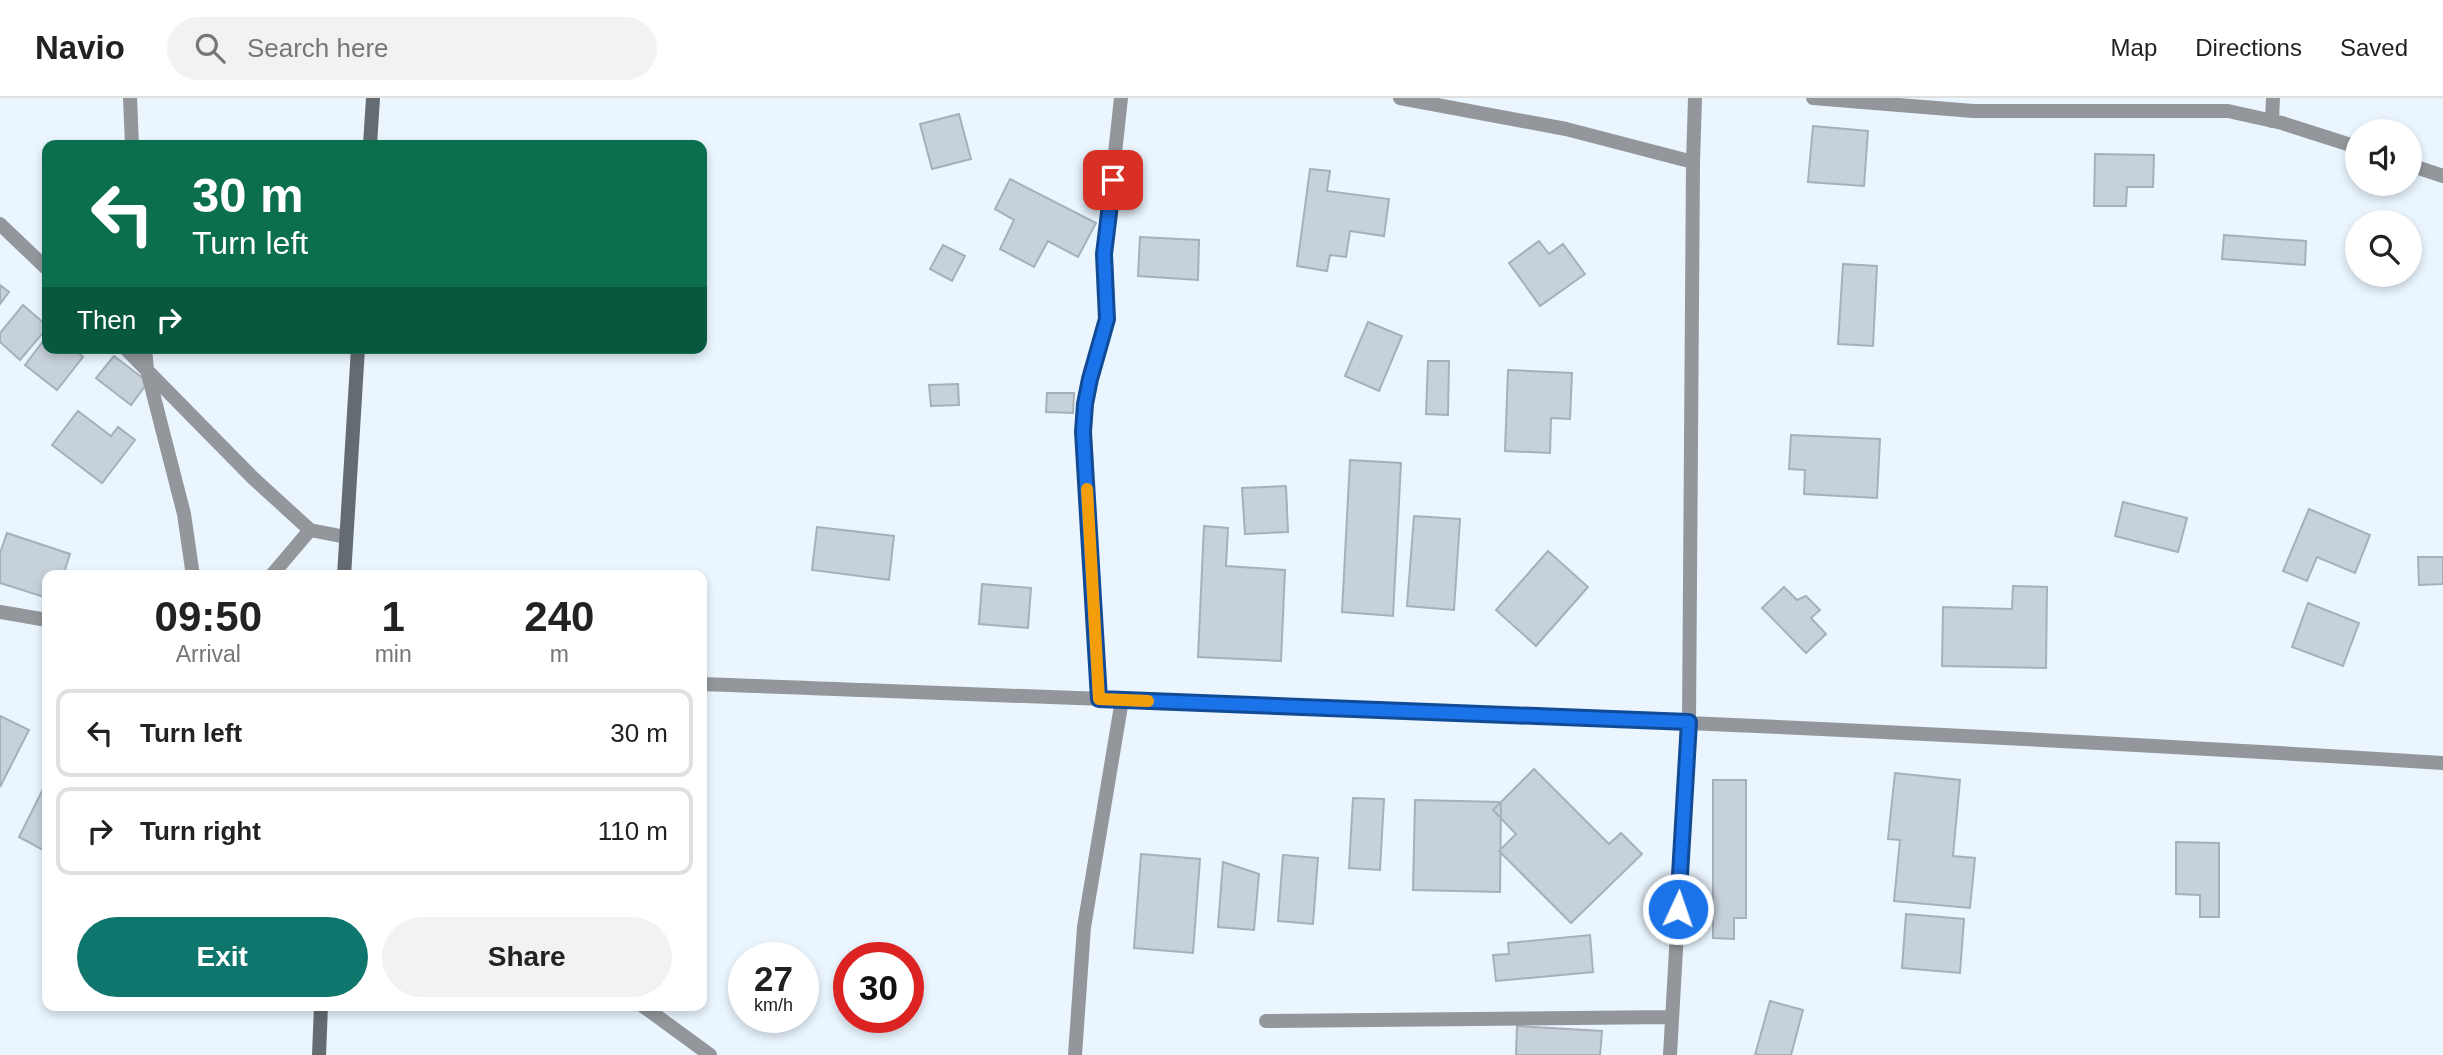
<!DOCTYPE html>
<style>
:root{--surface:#fff;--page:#f2f2f2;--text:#222;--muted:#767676;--line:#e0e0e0;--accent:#0f766e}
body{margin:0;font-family:Arial,sans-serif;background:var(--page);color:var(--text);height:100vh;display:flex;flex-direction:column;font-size:26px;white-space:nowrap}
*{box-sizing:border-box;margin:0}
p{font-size:23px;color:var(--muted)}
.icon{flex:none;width:38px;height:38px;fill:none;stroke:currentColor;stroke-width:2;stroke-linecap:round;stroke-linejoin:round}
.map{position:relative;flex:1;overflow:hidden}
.drawer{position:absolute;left:42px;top:472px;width:665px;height:441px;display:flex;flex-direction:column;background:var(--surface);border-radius:14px;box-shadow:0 4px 10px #0003}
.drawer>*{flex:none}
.hud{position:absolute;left:42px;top:42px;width:665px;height:214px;border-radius:14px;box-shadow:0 4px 10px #0003;background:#0b6e4f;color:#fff;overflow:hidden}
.controls{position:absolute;left:2345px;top:21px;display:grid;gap:14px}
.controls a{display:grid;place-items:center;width:77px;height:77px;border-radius:50%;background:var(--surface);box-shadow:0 4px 10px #0003;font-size:35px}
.speed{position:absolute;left:728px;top:844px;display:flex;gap:14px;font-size:35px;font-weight:700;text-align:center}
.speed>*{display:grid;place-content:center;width:91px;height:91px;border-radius:50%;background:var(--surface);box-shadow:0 4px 10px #0003;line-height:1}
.speed small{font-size:18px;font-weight:400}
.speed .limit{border:10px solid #d22;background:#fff;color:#111}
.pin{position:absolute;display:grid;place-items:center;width:60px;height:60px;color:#fff;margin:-30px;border-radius:14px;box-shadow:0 4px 10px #0006}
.me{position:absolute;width:77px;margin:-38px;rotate:3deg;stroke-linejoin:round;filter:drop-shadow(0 0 5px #0008)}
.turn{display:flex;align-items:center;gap:24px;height:147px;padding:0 35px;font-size:32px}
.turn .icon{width:91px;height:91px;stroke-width:2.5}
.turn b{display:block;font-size:49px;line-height:60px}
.then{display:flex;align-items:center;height:66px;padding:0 35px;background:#0003;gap:14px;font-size:26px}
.eta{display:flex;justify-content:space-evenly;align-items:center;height:119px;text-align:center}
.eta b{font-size:42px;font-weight:600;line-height:49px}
.button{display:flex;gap:14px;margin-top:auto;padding:14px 35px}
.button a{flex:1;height:80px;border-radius:42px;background:var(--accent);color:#fff;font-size:28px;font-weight:600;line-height:80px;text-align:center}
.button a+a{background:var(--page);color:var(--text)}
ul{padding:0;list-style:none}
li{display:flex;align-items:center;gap:21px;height:88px;margin:0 14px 10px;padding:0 21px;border:4px solid var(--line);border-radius:14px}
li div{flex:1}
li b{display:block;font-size:26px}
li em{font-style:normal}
header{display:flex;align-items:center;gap:42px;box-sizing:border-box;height:98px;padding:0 35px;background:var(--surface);border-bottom:2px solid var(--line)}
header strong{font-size:33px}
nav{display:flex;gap:38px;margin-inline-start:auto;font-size:24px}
.search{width:490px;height:63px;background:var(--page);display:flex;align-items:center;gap:18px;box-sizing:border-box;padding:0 24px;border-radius:38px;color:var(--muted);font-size:26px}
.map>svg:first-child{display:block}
.building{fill:#c7d1da;stroke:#a6b0b9;stroke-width:2}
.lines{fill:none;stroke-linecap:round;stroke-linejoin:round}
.street{stroke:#93979b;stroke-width:14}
.secondary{stroke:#656c71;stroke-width:14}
.route-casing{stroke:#114b97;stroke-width:18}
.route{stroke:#1a73e8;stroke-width:12}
.slow{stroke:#f59e0b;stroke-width:12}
</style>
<header>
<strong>Navio</strong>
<div class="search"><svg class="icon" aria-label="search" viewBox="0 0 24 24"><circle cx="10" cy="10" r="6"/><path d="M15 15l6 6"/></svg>Search here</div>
<nav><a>Map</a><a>Directions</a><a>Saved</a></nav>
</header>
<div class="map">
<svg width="2443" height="957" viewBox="0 0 2443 957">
<rect width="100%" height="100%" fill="#eaf5fe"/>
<path class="building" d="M959 16 971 61 932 71 920 26Z
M1813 28 1868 33 1864 88 1808 84Z
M2095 56 2154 57 2153 89H2127L2126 108H2094Z
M1310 71 1330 73 1327 93 1389 101 1384 138 1350 133 1346 159 1330 157 1327 173 1297 168Z
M1010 81 1096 125 1078 159 1048 143 1034 169 1000 151 1014 122 995 111Z
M2224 137 2306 143 2305 167 2222 161Z
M1140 139 1199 142 1198 182 1138 178Z
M1539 143 1549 156 1563 146 1585 176 1540 208 1509 165Z
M943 147 965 158 952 183 930 171Z
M1843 166 1877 168 1873 248 1838 246Z
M0 187 9 194 0 206Z
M23 207 47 228V230L20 262 0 244V235Z
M1368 224 1402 238 1379 293 1345 278Z
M47 238V250H72L83 259 57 292 25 267Z
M114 258 148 284 131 307 96 280Z
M1428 263H1449L1448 317 1426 316Z
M1508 272 1572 275 1570 321 1551 320 1550 355 1505 353Z
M958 286 959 307 931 308 929 287Z
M1047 295H1074L1073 315 1046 314Z
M78 313 111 338 118 329 135 342 102 385 52 347Z
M1791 337 1880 341 1877 400 1804 396 1805 372 1789 371Z
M1350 362 1401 365 1393 518 1342 514Z
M1286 388 1288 434 1245 436 1242 390Z
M2123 404 2187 420 2178 454 2115 438Z
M2309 411 2370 437 2355 475 2317 459 2307 483 2283 473Z
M1414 418 1460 421 1454 512 1407 508Z
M1204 428 1228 430 1226 468 1285 472 1281 563 1198 559Z
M817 429 894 438 889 482 812 472Z
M7 435 70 456 63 478H47V500L0 485V455Z
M1548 453 1588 489 1536 548 1496 512Z
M2418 459H2443V486L2419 487Z
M982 486 1031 490 1028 530 979 526Z
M2013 488 2047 489 2046 570 1942 568 1943 509 2012 511Z
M1784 489 1797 502 1806 498 1820 512 1811 520 1826 536 1806 555 1762 510Z
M2308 505 2359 525 2343 568 2292 549Z
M0 618 29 632 0 689Z
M1534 671 1609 746 1621 735 1642 756 1571 825 1499 753 1516 736 1493 712Z
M1895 675 1960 682 1953 758 1975 760 1970 810 1894 803 1900 742 1888 741Z
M1713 682H1746V820H1734V841L1713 840Z
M47 683V754L19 739Z
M1353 700 1384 701 1380 772 1349 770Z
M1415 702 1501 704 1500 794 1413 792Z
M2176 744 2219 745V819H2200V797L2176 796Z
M1141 756 1200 761 1193 855 1134 850Z
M1283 757 1318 760 1313 826 1278 823Z
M1223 764 1259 776 1254 832 1218 829Z
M1906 816 1964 821 1960 875 1902 870Z
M1590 837 1593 874 1496 883 1493 857 1509 856 1508 845Z
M1770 903 1803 912 1791 957H1755Z
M1517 928 1602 933 1600 957H1516Z"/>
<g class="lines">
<path class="street" d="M130 0 132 47
M1400 0 1566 31 1693 64
M1813 0 1973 13H2228L2282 25 2357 49
M2272 23 2273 0
M2410 67 2443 78
M0 126 47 171
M125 250 253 380 310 432 346 439
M145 250 147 272 184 416 193 478
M271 478 310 432
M0 514 47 522
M702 586C1282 608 1863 628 2443 665
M1099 601 1083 334 1085 306 1107 221 1104 156 1121 0
M643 908 710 957
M1266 923 1672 919
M1075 957 1084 829 1122 602
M1670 957 1689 624 1693 64 1695 0"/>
<path class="secondary" d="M370 47 373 0
M344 478 358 250
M319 957 321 908"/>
</g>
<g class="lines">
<defs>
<path id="route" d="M1113 82 1104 156 1107 221 1090 281 1085 306 1083 334 1099 601 1689 624 1678 811"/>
</defs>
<use href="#route" class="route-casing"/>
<use href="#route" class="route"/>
<path class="slow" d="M1087 391 1099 601 1148 603"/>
</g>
</svg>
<div class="controls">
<a><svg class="icon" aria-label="sound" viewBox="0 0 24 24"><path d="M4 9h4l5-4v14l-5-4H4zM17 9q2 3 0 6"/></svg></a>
<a><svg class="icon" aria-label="search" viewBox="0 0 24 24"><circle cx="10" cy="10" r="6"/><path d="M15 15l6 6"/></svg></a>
</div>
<div class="speed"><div>27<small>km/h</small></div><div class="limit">30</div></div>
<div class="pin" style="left:1113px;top:82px;background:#d93025"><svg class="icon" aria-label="arrive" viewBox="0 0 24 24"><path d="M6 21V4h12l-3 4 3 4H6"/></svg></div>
<svg class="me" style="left:1678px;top:811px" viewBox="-20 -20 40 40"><circle r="17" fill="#1a73e8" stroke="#fff" stroke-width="3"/><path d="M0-11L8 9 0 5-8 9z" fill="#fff"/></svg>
<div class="hud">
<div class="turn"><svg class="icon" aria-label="left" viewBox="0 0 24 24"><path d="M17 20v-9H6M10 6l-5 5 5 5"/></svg><div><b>30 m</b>Turn left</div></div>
<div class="then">Then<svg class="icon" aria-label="right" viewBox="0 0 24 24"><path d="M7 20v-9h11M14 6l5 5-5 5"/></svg></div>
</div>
<section class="drawer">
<div class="eta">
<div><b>09:50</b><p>Arrival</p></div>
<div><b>1</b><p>min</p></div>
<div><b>240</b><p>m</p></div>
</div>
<ul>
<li><svg class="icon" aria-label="left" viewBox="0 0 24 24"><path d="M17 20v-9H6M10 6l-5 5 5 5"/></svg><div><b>Turn left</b></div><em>30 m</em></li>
<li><svg class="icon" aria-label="right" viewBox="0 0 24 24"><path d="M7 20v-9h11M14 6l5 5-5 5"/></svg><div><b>Turn right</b></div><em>110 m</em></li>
</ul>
<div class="button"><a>Exit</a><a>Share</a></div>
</section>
</div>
